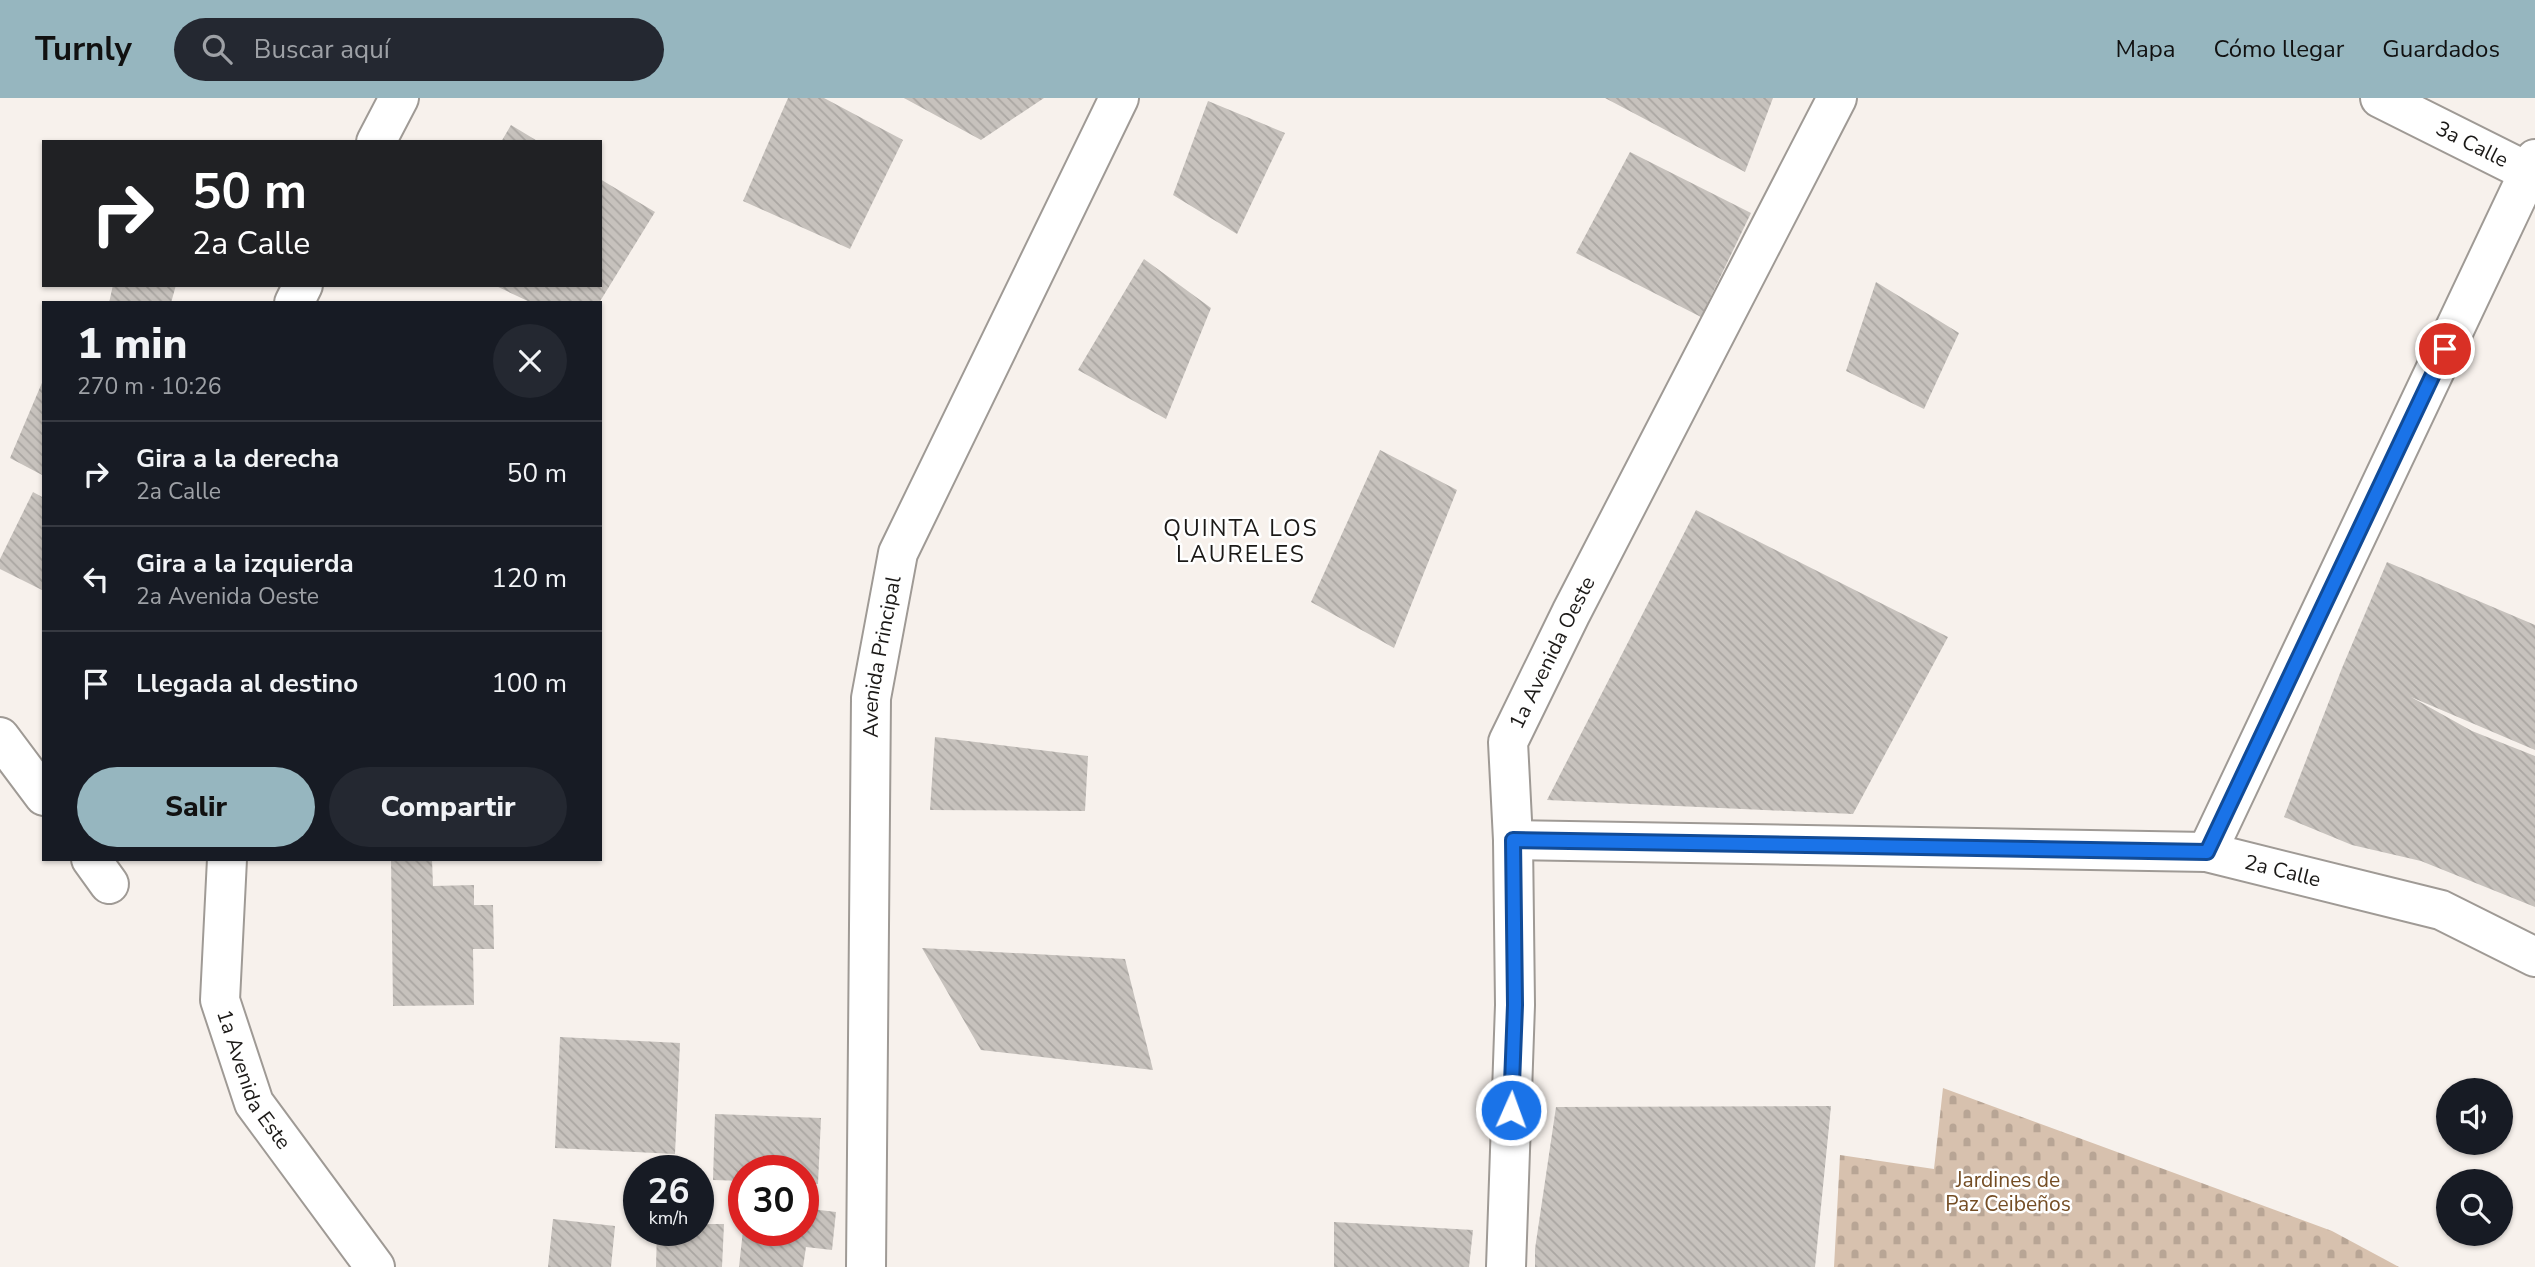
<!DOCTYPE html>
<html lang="es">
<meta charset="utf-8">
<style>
:root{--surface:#171b24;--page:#242831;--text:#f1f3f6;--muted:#9ea1a6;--line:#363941;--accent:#96b6bf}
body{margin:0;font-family:"Nunito Sans",sans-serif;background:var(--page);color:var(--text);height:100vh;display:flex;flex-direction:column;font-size:26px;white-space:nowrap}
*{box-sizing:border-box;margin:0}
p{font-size:23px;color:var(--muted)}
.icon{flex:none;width:38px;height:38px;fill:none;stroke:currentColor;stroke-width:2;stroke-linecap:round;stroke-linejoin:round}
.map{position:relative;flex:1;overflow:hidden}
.drawer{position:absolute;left:42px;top:203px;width:560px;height:560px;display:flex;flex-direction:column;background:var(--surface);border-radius:0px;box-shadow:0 2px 5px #0004}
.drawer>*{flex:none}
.hud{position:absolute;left:42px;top:42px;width:560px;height:147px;border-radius:0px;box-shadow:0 2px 5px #0004;background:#202124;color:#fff;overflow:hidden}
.buttons{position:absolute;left:2436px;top:980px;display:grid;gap:14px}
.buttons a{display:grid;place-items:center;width:77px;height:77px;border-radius:50%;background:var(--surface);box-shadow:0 2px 5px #0004;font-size:35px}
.speed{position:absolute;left:623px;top:1057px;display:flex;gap:14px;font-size:35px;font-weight:700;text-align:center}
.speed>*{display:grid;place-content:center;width:91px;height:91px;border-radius:50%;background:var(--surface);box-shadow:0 2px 5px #0004;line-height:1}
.speed small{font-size:18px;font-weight:400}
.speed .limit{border:10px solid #d22;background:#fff;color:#111}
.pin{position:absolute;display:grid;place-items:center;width:60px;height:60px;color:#fff;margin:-30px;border:4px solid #fff;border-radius:50%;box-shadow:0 2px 7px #0007}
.me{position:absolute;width:77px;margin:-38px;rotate:2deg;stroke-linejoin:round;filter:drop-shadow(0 0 5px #0008)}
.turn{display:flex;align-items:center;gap:24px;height:147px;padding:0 35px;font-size:32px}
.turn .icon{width:91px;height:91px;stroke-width:2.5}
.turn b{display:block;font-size:49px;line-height:60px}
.round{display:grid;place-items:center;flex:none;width:74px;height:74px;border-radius:37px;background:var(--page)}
.head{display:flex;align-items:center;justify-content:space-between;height:119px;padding:0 35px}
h1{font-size:42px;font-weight:800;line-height:52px}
.action{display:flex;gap:14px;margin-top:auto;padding:14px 35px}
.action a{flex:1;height:80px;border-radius:42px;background:var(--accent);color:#111;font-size:28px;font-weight:800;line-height:80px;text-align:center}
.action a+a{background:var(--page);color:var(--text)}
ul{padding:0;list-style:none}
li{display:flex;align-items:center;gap:21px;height:105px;padding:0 35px;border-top:2px solid var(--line)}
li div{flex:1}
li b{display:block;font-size:26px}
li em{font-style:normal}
header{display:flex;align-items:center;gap:42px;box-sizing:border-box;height:98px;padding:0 35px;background:var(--accent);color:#111}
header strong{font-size:33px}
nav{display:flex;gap:38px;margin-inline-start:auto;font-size:24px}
.search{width:490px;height:63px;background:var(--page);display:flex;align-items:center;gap:18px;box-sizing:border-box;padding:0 24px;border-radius:38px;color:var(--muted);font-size:26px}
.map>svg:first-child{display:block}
.cemetery{fill:url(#cemetery-stones)}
.building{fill:url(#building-back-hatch)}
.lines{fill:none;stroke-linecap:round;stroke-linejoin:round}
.street-casing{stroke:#9f9a95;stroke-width:42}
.street{stroke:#fff;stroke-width:38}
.route-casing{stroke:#114b97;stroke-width:18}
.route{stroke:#1a73e8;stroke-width:12}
.labels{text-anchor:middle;stroke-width:5;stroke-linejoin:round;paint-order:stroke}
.street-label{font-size:21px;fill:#1b1917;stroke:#fff}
.park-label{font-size:21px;fill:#744d24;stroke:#fff}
.neighbourhood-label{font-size:23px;letter-spacing:2px;fill:#1b1917;stroke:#fff}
</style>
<header>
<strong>Turnly</strong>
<div class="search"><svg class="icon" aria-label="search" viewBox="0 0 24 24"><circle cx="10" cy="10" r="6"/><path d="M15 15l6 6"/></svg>Buscar aquí</div>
<nav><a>Mapa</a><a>Cómo llegar</a><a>Guardados</a></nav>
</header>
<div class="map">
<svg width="2535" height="1169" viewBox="0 0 2535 1169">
<defs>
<pattern id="cemetery-stones" width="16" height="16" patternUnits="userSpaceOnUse" patternTransform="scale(1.75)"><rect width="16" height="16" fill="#d7c1ae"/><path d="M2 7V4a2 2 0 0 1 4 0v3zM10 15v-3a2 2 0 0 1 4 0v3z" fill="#b8a595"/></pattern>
<pattern id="building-back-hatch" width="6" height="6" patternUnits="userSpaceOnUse" patternTransform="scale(1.75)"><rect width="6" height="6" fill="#c7c2bd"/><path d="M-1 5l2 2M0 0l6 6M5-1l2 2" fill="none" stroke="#aaa6a2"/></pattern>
</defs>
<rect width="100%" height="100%" fill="#f7f1ec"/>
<path class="cemetery" d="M1943 990 2332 1133 2399 1169H1834L1840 1057 1934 1071Z"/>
<path class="building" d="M788 0H824L903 42 850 151 743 103Z
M904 0H1044L981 42Z
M1605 0H1773L1745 74Z
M1208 3 1285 35 1237 136 1173 97Z
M511 27 539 44H501Z
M1630 54 1751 115 1701 219 1576 155Z
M600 81 655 114 599 205H532L494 187H600Z
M1144 161 1211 210 1166 321 1078 272Z
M1876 184 1959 235 1924 311 1846 273Z
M113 187H176L171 205H109Z
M44 280V378L10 360Z
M1380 352 1457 392 1394 550 1311 504Z
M33 394 44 400V493L0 471V461Z
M1696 412 1948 539 1853 716 1547 702Z
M2387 464 2535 527V652L2411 599 2472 633 2535 658V809L2421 763 2352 747 2284 719 2342 570Z
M935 639 1088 658 1085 713 930 712Z
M391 761H432L433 788 474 787V807H493L494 851H473L474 907 393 908Z
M922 850 1125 861 1153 972 981 952Z
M560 939 680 945 675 1056 555 1050Z
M1831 1008 1815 1169H1535V1151L1556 1009Z
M715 1016 821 1020 818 1086H803V1073H744V1083L713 1082Z
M803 1110 836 1114 832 1152 806 1149 803 1169H739L743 1132H803Z
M553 1121 615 1128 611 1169H548Z
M1334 1124 1473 1132 1469 1169H1334Z
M698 1126H724L722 1169H656L657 1132H698Z"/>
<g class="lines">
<defs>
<g id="street">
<path id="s1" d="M2380 0 2528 74"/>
<path d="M376 44 399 0"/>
<path d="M294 205 303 187"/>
<path d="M0 639 44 698"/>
<path id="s2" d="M1513 742 2207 754 2441 812 2535 859"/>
<path d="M2207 754 2535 61"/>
<path d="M91 761 109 786"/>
<path id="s3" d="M227 761 220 902 254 1005 375 1169"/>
<path id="s4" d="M866 1169 871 600 898 455 1119 0"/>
<path id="s5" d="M1506 1169 1515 907 1513 742 1508 644 1571 515 1837 0"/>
</g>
</defs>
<use href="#street" class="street-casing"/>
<use href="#street" class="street"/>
</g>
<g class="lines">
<defs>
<path id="route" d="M1511 1012 1515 907 1513 742 2207 754 2445 251"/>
</defs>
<use href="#route" class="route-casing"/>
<use href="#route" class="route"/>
</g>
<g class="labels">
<g class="street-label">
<text dy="7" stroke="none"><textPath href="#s1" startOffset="103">3a Calle</textPath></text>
<text dy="7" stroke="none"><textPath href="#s5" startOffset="625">1a Avenida Oeste</textPath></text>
<text dy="7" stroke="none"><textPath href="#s4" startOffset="611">Avenida Principal</textPath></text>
<text dy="7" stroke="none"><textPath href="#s2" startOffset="772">2a Calle</textPath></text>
<text dy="7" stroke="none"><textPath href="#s3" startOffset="228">1a Avenida Este</textPath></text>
</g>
<g class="park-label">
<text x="2008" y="1089">Jardines de<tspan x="2008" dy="24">Paz Ceibeños</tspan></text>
</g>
<g class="neighbourhood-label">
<text x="1241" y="438">QUINTA LOS<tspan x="1241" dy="26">LAURELES</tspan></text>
</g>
</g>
</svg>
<div class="buttons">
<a><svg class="icon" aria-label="sound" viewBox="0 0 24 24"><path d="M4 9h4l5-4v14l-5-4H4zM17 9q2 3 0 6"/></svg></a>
<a><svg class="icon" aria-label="search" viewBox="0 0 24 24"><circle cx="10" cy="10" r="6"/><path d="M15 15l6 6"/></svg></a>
</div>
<div class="speed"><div>26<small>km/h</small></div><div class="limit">30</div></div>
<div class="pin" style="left:2445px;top:251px;background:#d93025"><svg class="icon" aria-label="arrive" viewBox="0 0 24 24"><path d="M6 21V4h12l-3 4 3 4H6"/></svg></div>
<svg class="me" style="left:1511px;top:1012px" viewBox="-20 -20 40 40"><circle r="17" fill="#1a73e8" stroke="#fff" stroke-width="3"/><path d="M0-11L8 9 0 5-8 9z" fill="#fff"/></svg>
<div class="hud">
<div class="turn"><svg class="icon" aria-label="right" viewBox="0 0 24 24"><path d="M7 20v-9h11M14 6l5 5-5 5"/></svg><div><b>50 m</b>2a Calle</div></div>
</div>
<section class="drawer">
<div class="head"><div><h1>1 min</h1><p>270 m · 10:26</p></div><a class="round"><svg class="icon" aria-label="close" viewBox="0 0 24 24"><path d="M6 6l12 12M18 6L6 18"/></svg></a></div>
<ul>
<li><svg class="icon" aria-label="right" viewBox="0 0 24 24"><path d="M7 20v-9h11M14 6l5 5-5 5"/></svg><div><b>Gira a la derecha</b><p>2a Calle</p></div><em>50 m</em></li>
<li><svg class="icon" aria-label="left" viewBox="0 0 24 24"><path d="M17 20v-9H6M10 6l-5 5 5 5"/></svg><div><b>Gira a la izquierda</b><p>2a Avenida Oeste</p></div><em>120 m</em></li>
<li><svg class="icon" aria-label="arrive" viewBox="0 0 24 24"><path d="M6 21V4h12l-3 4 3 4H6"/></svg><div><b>Llegada al destino</b></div><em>100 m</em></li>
</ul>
<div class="action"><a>Salir</a><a>Compartir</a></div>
</section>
</div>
